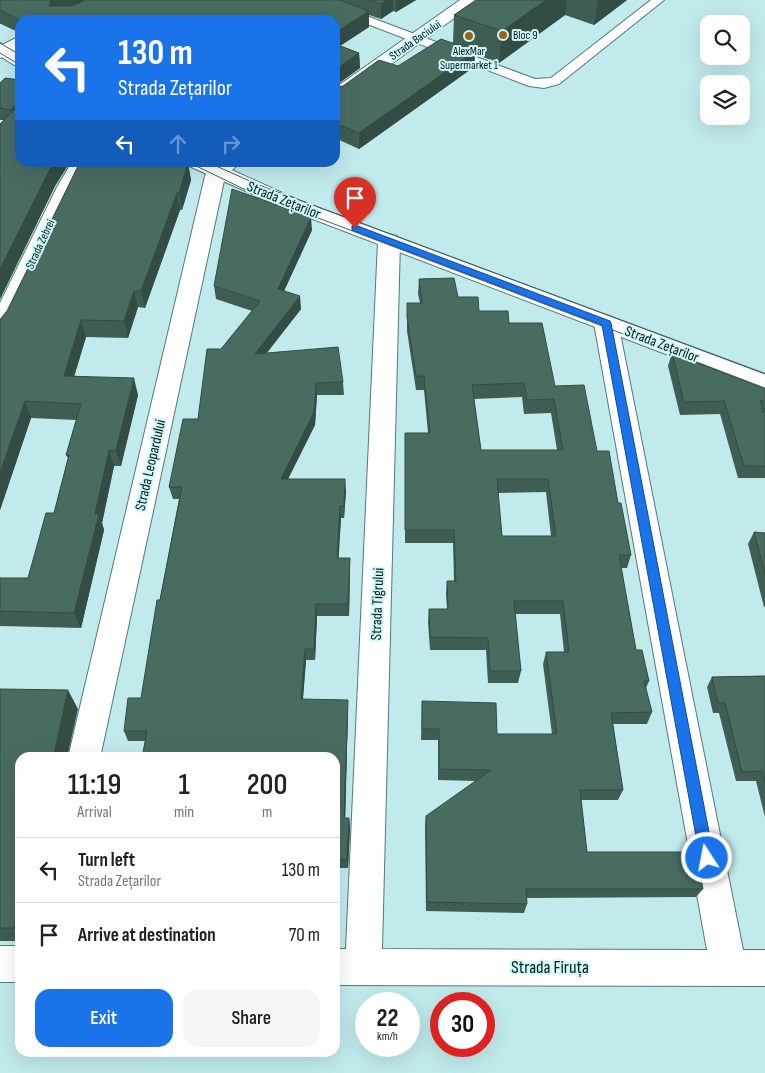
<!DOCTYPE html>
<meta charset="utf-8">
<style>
:root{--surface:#fff;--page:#f6f6f6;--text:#202124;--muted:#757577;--line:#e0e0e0;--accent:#1a73e8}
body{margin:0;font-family:"Sofia Sans Condensed",sans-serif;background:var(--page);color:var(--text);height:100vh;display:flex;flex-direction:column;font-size:19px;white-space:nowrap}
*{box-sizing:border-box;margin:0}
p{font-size:16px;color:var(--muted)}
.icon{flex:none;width:28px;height:28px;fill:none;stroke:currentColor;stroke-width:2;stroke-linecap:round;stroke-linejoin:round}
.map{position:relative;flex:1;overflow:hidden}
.drawer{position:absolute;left:15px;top:752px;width:325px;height:305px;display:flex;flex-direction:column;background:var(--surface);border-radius:15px;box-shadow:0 5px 20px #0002}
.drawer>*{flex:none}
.top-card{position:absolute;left:15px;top:15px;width:325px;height:152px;border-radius:15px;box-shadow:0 5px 20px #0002;background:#1a73e8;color:#fff;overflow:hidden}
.fabs{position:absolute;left:700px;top:15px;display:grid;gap:10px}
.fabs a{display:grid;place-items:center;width:50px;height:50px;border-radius:10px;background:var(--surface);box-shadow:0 5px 20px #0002;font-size:25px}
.speed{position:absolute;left:355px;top:992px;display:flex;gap:10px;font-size:25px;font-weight:700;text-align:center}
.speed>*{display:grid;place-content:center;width:65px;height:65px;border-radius:50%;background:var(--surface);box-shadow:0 5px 20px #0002;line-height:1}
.speed small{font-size:12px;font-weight:400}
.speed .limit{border:8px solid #d22;background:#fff;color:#111}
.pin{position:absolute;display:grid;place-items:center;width:42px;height:42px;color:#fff;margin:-51px -21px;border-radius:50% 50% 50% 0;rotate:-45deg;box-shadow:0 0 5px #0007}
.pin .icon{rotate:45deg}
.me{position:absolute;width:55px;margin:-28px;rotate:349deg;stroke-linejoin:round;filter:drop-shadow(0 0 4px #0008)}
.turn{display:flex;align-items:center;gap:18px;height:105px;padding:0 20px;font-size:22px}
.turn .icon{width:65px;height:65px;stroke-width:2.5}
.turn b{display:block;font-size:35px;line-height:42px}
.lanes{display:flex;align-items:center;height:48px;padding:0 20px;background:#0003;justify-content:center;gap:25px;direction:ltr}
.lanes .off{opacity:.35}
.eta{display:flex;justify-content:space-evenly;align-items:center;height:85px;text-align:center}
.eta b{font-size:30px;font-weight:600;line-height:35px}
.button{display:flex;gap:10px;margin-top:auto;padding:10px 20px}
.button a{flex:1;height:58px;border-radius:15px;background:var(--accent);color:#fff;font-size:20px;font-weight:600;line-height:58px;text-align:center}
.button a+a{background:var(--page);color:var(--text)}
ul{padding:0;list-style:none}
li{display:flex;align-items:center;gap:15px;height:65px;padding:0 20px;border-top:1px solid var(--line)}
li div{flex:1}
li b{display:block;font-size:19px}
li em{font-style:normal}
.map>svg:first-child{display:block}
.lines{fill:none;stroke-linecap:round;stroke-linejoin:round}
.service-casing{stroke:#53797b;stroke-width:2}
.minor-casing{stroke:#53797b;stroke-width:2}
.secondary-casing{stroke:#53797b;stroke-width:2}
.service{fill:#fff;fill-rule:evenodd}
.minor{fill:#fff;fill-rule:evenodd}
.secondary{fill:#fff;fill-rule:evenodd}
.tram{stroke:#496162;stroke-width:1}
.wall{fill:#3f5d53;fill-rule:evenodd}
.shaded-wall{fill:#334c44}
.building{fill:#496c61;stroke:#334c44;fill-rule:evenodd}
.route{fill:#1a73e8;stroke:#114b97}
.poi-dot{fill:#966416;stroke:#cef8f9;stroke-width:2}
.labels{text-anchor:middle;stroke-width:4;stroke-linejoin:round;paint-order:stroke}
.far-poi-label{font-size:12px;fill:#0a191a;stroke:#cef8f9;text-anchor:start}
.far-street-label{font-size:12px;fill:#0a191a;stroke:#cef8f9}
.street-label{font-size:15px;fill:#0a191a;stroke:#cef8f9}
.near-street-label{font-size:18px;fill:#0a191a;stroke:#cef8f9}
</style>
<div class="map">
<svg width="765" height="1073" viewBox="0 0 765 1073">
<rect width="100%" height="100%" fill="#c1eaec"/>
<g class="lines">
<defs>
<path id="service" d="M308 0H324L535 79 551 78 651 0H664L559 84 544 88 529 86 310 2Z"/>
<path id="minor" d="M460 0H479L342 100 335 102V88Z
M20 36V48L0 58V46Z
M72 162H92L77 187 12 327 8 333 0 335V303L57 187Z
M217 162H241L225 176 100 758H68L205 176 209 168Z
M389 234 397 236 400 241 382 949 707 950 594 323 598 318 606 315 614 318 618 323 743 950H765V986L335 985V949H346L378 241 381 236Z
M0 946H20V982H0Z"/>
<path id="secondary" d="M0 43 20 53V66L14 65 0 56Z
M186 162H214L298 200 765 374V392L284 208 189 166Z"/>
</defs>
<use href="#service" class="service-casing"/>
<use href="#minor" class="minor-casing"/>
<use href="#secondary" class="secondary-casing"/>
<use href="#service" class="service"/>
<use href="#minor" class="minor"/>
<use href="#secondary" class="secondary"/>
<path class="tram" d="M0 43 20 55
M0 53 20 65
M188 162 250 192 765 388
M207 162 259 185 765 374"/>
</g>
<path class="wall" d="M0 0H416L396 12 393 11 381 19 369 15V27L340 46 359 53 360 68 335 86V20H20V33L1 24H0Z
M476 0H627L594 25 565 15 499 63 475 54 474 67 359 149 335 138V87L343 86 398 66 453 43 454 15Z
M5 78 20 80V162H70L55 186 0 299V124L4 120H0V83Z
M188 163 191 180 182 210H180L145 308 138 307 128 338 86 337 74 377 138 395 121 466H114L102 523 104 530 81 628 0 626V578H28L54 513 68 458 66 455 76 420 31 418 0 510V322Z
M312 230 284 291 301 309 267 353 343 382 344 395H317L315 425 288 479 346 491 344 518H341L338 558H350V570L349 616H317L315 660H306L303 699 348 710 345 818H349L350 827 348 868H335V758L145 741H128L124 731 141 698 179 499H173L169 487 198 419 221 349 252 311 216 299 214 286Z
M419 279 458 297 479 311 509 323 555 386 597 451 618 503 631 555 627 568H621L636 650 649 681 646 688 652 712 647 724H613L623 790 618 800H581L587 852 703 889 696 897 527 898V904L524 913 426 911 425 826 426 816 476 781 438 780V740H421L422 701 497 734H552L543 664 546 652H564L560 614H515L521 671 518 683H488L486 650H430L428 622 429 609H447L446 594 447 581H454L453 543H405V433H428L424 390H416L407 331V303H420L418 294ZM522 397 524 414 551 413 557 450H481L474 399ZM546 492 551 536H502L498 493Z
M672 353 765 389V413H764V414H765V478H738L720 414 680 415 668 366Z
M754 532 765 533V607H764L748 544Z
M765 676V817L756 781H736L719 713H713L707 687 712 677Z
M0 689 78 709 20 758V941H0Z"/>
<path class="shaded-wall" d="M51 0H85L55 14 49 6Z
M387 0H393V11L381 19V4Z
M396 0H416L396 12Z
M546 0H567L565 15 499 63 502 31Z
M598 0H627L594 25Z
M369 11V27L335 49V33Z
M475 51 474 67 359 149V133Z
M359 53 360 68 335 86V70Z
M20 100V117L15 122 11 110Z
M55 162H70L55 186 0 299V269L50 169Z
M188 163 191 180 182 210 179 193Z
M177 193 180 210 145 308 141 291Z
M311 217 312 230 279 302 278 289Z
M134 291 138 307 128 338 124 321Z
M300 296 301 309 256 366 255 354Z
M81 320 86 337 69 393 64 376Z
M134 378 138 395 121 466 116 450Z
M316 383 317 395 315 425 282 491 281 479Z
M25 401 31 418 0 510V473Z
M109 450 114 466 102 523 104 530 81 628 74 613Z
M345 479 346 491 344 518V506Z
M340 506 341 518 338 570 337 558Z
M350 558V570L349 616 348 604Z
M316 604 317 616 315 660 314 649Z
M305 649 306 660 302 709 301 699Z
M68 690 78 709 67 758H53Z
M348 700V710L345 827 344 818Z
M349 818 350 827 348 868 347 860Z
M20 903V934L14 928Z"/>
<path class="building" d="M0 0H51L49 6H72L85 0H339L369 11 335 33V20H240L232 18V20H20L0 10Z
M370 0H387L381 4Z
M476 0H546L502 31 454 15Z
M441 39 475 51 359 133 335 123V87L343 86 379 60 398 66Z
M335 44 359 53 335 70Z
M5 78 20 80V100L11 110 0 108V83Z
M20 104V162H55L50 169 0 269V124Z
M80 162H153L188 163 179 193H177L141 291H134L124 321 81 320 64 376 134 378 116 450H109L95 514H99L74 613 0 611V578H28L46 513H54L69 455H66L81 404 25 401 0 473V322L1 318 7 311Z
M232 189 311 217 278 289 300 296 255 354 338 347 343 382 316 383 314 412 281 479H345L344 506H340L337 558H350L348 604H316L314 649H305L301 699 348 700 344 818H349L347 860 335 859V758H142L147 731H124L128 698H141L157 600H160L182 487H169L183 419H198L207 349H221L260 301 214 286Z
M454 278 458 297H478L479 311H508L509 323H542L555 386 584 385 597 451H609L618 503H621L631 555H619L636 650H642L649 681H644L652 712 611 713 623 790H580L587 852H696L703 889H526L527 904 427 902 426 816 491 770 439 769V729H422V701L496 703 497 734H557L546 652H569L563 601H514L521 671H490L488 638 430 637 429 609H448L447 581H456L454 530H405V433H430L424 376H416L407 317V303H422L419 279ZM524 383 527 400 554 399 563 450H481L472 385ZM497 479H548L556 536H502Z
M672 353 765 389V401H760L764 414H765V466H744L724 401 684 402Z
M754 532 765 533V574Z
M765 676V782L762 771 742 772 725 703H718L712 677Z
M0 689 68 690 53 758H20V903L14 928H0Z"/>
<path class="route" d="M355 225 610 321 611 323 714 858 712 863 707 865 702 863 700 858 602 325 352 230V226Z"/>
<g class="poi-dot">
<circle cx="503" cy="35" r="5"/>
<circle cx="469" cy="36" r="5"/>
</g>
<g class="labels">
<g class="far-poi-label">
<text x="513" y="39">Bloc 9</text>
<text x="469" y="55" text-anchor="middle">AlexMar<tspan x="469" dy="14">Supermarket 1</tspan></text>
</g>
<g class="far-street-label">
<text transform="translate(415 40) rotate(-35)" y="4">Strada Baciului</text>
<text transform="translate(40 244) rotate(-65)" y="4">Strada Zebrei</text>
</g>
<g class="street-label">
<text transform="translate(284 200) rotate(22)" y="5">Strada Zețarilor</text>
<text transform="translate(662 344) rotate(21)" y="5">Strada Zețarilor</text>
<text transform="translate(150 465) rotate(-77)" y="5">Strada Leopardului</text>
<text transform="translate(377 604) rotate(-88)" y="5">Strada Tigrului</text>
</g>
<g class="near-street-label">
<text x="550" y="973">Strada Firuța</text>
</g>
</g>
</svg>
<div class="fabs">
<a><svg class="icon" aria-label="search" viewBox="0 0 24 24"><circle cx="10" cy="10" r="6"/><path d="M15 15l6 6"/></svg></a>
<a><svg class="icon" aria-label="layers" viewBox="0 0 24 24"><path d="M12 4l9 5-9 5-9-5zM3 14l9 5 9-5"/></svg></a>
</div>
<div class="speed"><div>22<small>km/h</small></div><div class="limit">30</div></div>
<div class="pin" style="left:355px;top:228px;background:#d93025"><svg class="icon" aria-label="arrive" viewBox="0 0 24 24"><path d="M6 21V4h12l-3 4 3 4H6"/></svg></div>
<svg class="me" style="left:707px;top:858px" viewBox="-20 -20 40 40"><circle r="17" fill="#1a73e8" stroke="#fff" stroke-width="3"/><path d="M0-11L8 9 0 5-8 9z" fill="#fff"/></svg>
<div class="top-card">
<div class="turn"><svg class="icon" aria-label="left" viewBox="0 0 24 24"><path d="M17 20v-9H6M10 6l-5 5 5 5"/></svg><div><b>130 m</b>Strada Zețarilor</div></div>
<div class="lanes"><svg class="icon" aria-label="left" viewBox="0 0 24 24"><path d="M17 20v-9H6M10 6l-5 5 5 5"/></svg><svg class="icon off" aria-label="ahead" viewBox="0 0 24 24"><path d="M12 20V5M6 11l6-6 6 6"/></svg><svg class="icon off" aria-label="right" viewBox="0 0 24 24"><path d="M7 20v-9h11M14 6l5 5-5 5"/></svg></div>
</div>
<section class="drawer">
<div class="eta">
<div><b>11:19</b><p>Arrival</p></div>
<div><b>1</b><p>min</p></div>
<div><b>200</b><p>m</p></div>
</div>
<ul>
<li><svg class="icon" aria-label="left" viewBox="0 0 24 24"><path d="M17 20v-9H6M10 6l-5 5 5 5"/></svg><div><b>Turn left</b><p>Strada Zețarilor</p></div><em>130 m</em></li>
<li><svg class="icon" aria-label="arrive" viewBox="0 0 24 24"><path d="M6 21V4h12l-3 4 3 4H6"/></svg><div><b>Arrive at destination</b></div><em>70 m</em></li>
</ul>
<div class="button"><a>Exit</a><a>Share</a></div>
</section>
</div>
